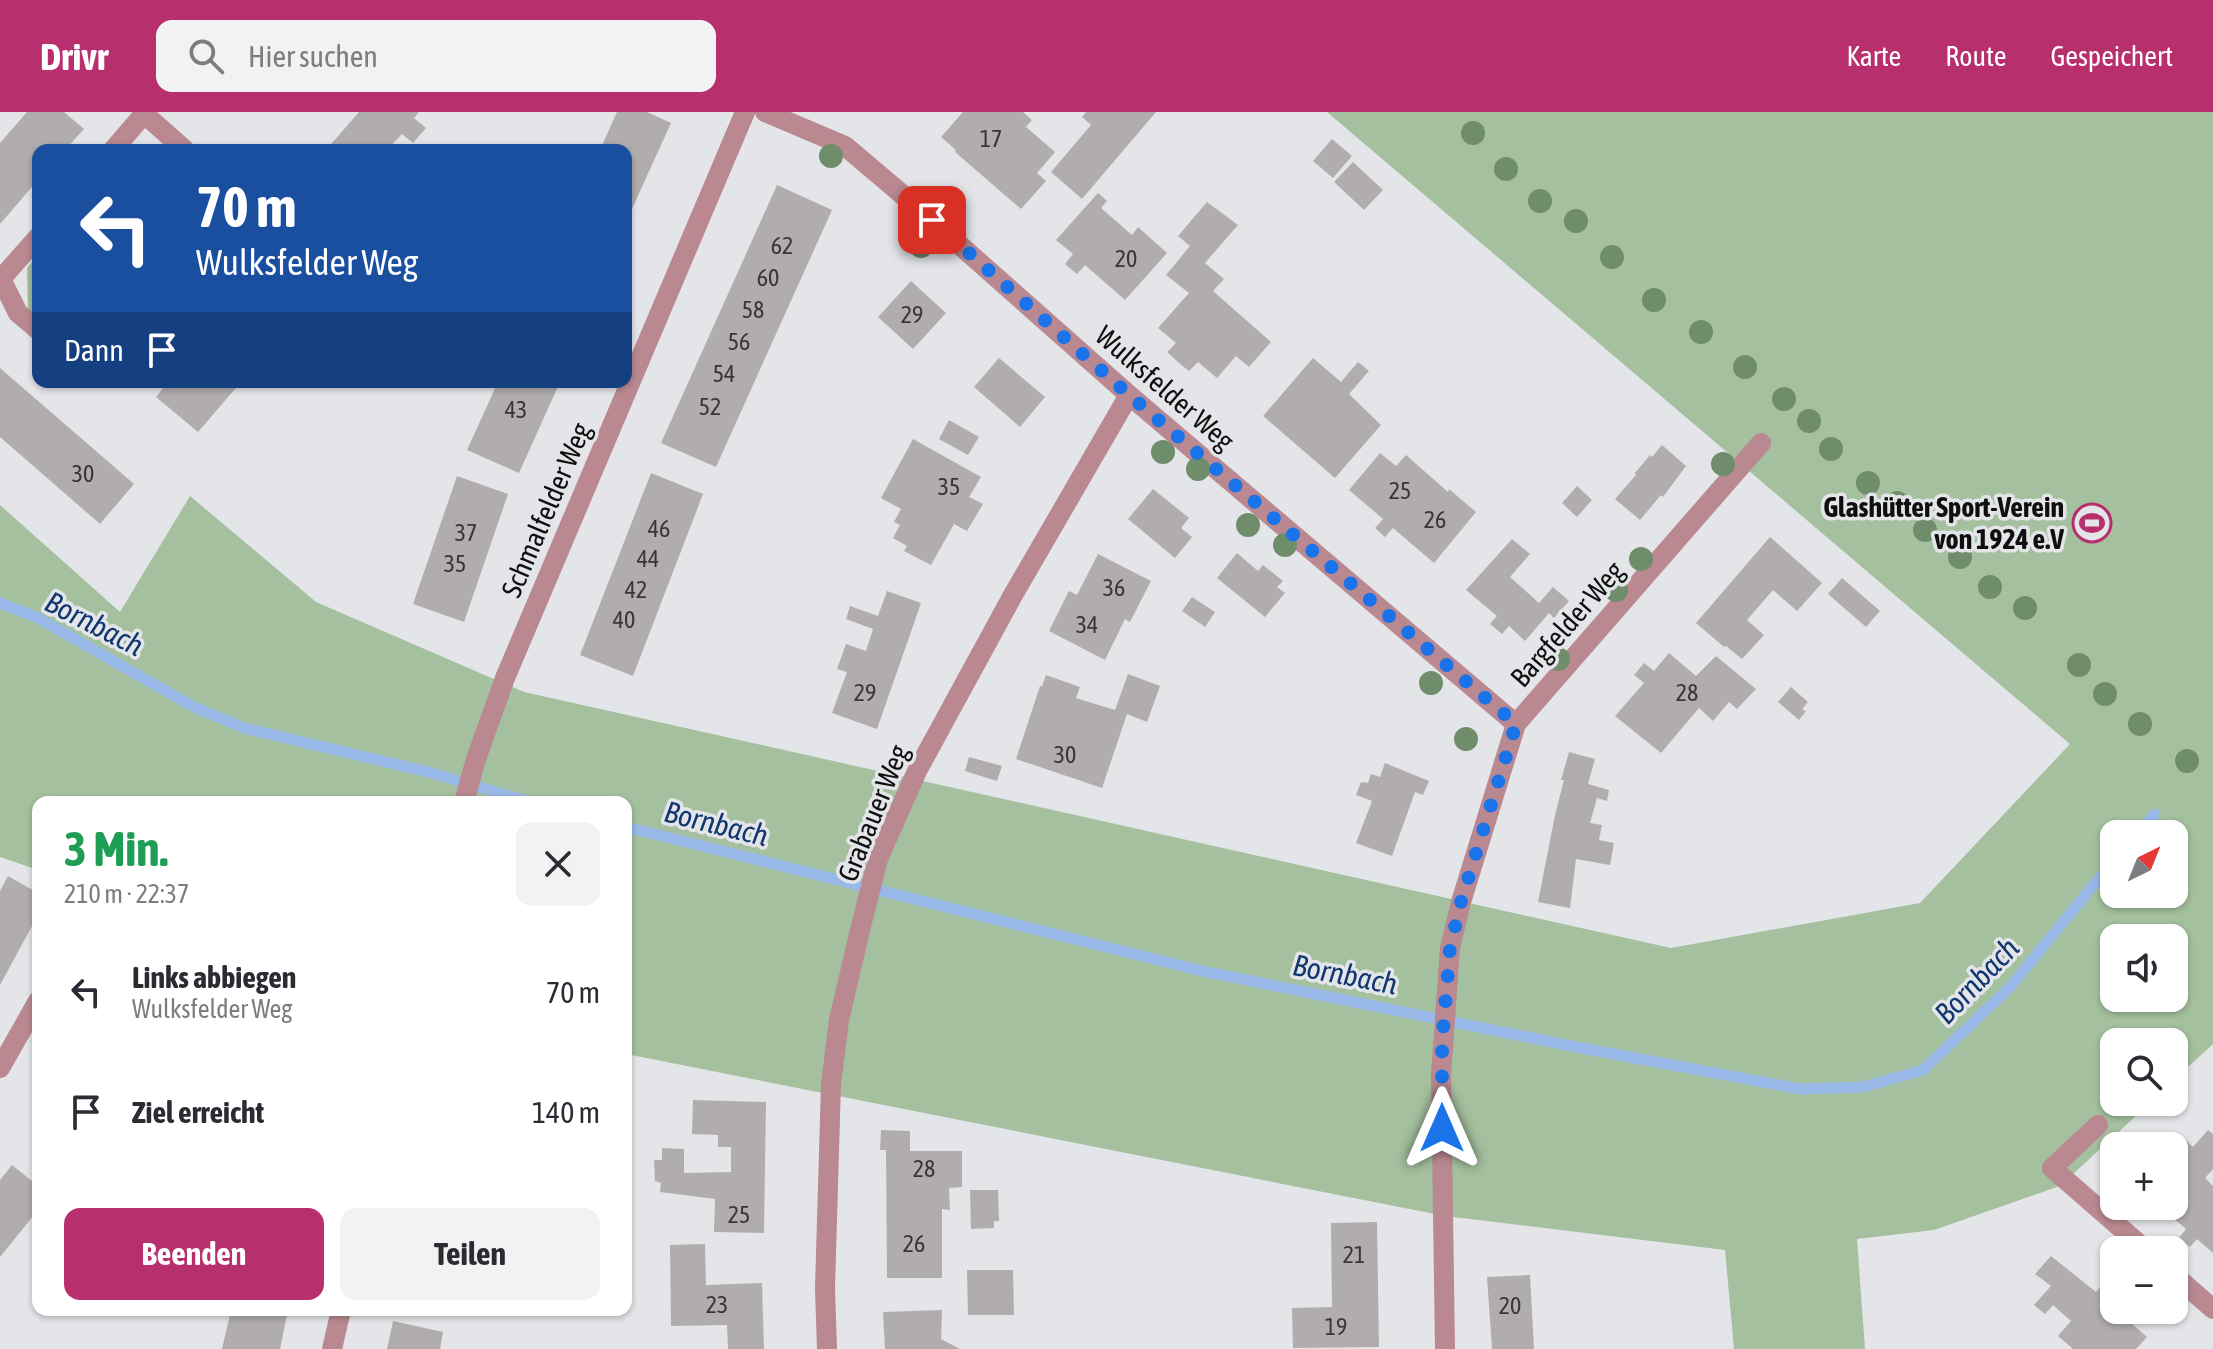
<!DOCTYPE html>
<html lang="de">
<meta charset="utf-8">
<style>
:root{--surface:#fff;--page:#f2f2f3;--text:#2b2b33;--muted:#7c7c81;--accent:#b82f6e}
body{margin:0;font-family:"Asap Condensed",sans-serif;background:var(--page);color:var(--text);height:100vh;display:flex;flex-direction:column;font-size:30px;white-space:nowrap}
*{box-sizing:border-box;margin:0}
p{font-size:26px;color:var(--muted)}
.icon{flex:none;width:44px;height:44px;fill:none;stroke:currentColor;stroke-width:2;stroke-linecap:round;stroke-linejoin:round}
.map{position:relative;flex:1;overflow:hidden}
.drawer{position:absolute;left:32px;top:684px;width:600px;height:520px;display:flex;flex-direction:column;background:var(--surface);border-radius:16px;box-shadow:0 2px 6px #0004}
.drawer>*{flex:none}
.guide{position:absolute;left:32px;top:32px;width:600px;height:244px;border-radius:16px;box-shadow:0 2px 6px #0004;background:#1a4fa0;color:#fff;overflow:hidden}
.needle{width:52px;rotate:43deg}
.tools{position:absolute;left:2100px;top:708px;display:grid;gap:16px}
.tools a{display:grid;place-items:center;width:88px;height:88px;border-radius:16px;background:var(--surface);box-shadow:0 2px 6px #0004;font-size:40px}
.pin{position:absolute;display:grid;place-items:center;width:68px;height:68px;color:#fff;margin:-34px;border-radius:16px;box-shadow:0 4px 12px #0006}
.me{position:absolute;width:88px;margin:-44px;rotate:0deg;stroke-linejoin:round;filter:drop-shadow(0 0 6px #0008)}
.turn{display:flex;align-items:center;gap:28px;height:168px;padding:0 32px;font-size:36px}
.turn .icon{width:104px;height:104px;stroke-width:2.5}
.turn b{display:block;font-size:56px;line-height:68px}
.then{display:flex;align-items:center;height:76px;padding:0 32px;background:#0003;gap:16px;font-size:30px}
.round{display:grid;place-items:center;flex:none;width:84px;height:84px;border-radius:16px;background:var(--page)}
.headline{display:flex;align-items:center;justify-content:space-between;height:136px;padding:0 32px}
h1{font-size:48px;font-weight:700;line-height:60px;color:#1e9e55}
.action{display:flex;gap:16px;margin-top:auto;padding:16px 32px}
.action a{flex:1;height:92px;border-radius:16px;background:var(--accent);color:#fff;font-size:32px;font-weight:700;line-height:92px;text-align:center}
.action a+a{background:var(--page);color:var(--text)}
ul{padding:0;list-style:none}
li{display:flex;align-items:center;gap:24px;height:120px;padding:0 32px}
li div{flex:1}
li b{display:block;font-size:30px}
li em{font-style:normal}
header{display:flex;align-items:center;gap:48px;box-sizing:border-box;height:112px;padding:0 40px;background:var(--accent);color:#fff}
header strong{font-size:38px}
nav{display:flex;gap:44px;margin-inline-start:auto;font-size:28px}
.search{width:560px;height:72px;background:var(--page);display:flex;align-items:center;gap:20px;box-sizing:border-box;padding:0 28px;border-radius:16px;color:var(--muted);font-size:30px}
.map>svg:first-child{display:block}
.green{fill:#a4c09e;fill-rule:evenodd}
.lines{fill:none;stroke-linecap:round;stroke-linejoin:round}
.stream{stroke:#98b8e7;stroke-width:11}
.building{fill:#b1adac}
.street{stroke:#b98890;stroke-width:20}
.tree{fill:#708d6b}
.route{stroke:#1a73e8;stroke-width:14;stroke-dasharray:0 25.2}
.labels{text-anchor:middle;stroke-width:7;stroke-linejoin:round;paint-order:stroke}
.number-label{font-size:24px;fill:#383637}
.street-label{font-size:28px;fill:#0f0f10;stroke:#e4e5e9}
.poi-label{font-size:28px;font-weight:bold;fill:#0f0f10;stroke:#e4e5e9;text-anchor:end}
.water-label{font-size:30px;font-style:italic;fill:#10376f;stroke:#e4e5e9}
</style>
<header>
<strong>Drivr</strong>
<div class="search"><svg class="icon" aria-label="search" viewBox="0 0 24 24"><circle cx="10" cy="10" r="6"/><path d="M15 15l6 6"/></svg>Hier suchen</div>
<nav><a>Karte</a><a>Route</a><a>Gespeichert</a></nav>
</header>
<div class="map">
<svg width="2213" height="1237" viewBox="0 0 2213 1237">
<rect width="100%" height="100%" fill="#e4e5e9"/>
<path class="green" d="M1327 0H2213V932L2174 968V930H2114V990H2151L2060 1074 1934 1118 1857 1127 1865 1237H1734L1725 1138 1445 1104 626 942V690H38V758L0 745V393L120 500 190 384 316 490 524 580 1671 836 1920 791 2070 632ZM2114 722H2174V782H2114ZM2114 826H2174V886H2114Z
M38 143V208L28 199 27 156Z"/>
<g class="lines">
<path class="stream" d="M0 491 36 505 194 595 244 616 428 660 530 690
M626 715 1202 859 1576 935 1800 977 1863 975 1923 958 2010 875 2114 748
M2137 722 2155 702"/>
</g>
<path class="building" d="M27 0H64L84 17 65 38H38V68L0 112V31Z
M359 0H419L414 6 426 16 413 31 402 22 387 38H326Z
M617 0H647L671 11 626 110V38H600Z
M963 0H1023L1032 8 1026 15 1055 40 1037 61 1046 69 1021 97 955 40 956 38 941 25Z
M1086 0H1156L1082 87 1051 60 1091 13 1082 5Z
M1332 27 1352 44 1333 66 1313 49Z
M1353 50 1383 78 1364 98 1334 70Z
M777 73 832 98 716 355 661 331Z
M1098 81 1107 89 1101 96 1132 123 1138 115 1167 141 1125 188 1085 153 1077 162 1065 152 1073 142 1056 128Z
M1207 90 1238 113 1205 151 1224 167 1213 179 1271 230 1249 255 1236 244 1217 266 1198 250 1189 259 1179 251 1167 240 1176 231 1158 216 1189 181 1166 163 1190 134 1178 124Z
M911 169 946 201 913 237 878 205Z
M999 246 1045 285 1020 315 974 275Z
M1313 246 1341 270 1358 250 1369 259 1349 282 1381 313 1335 366 1263 304Z
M0 256 134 372 100 412 0 325Z
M168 270H241L198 320 156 285Z
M498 270H560L519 361 467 338Z
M949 308 979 325 968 343 939 327Z
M913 327 981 365 969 385 983 392 967 419 954 412 931 453 904 439 907 434 893 426 900 413 894 410 901 397 881 386Z
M1662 333 1686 354 1663 385 1661 383 1640 408 1615 387 1636 363 1635 361 1650 343 1652 345Z
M1380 341 1396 354 1406 343 1448 380 1449 377 1476 400 1434 451 1393 416 1385 425 1375 416 1383 407 1349 378Z
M651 361 703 382 633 564 580 543Z
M457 364 508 382 464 510 413 492Z
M1577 374 1592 388 1577 405 1562 391Z
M1153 377 1189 406 1181 416 1192 425 1175 446 1128 407Z
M1770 425 1822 471 1797 499 1773 478 1747 508 1764 523 1742 547 1726 534 1724 535 1696 511Z
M1512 427 1530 442 1510 465 1539 491 1553 475 1569 489 1554 506 1549 501 1525 529 1509 514 1502 522 1490 512 1497 504 1466 478Z
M1237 441 1258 459 1263 453 1283 469 1277 475 1285 481 1265 505 1217 466Z
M1098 442 1151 469 1130 510 1125 507 1105 548 1049 519 1069 479 1077 483Z
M1842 466 1880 499 1866 515 1828 482Z
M887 479 921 491 877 617 832 601 847 560 837 557 846 532 866 539 873 517 846 507 850 494 878 504Z
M1192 485 1215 500 1205 515 1182 499Z
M1669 541 1696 564 1716 544 1756 577 1737 597 1729 590 1713 609 1699 596 1661 641 1615 604 1644 571 1634 563 1644 551 1654 559Z
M1128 562 1160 574 1147 610 1127 602 1102 676 1016 647 1040 574H1042L1046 563 1080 575 1076 586 1115 598Z
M1791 575 1808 590 1802 597 1806 599 1799 608 1778 590Z
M1569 640 1595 647 1588 672 1609 678 1607 689 1597 686 1590 711 1602 713 1599 728 1614 731 1610 753 1576 747 1570 796 1538 790 1555 703 1564 668H1561Z
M969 645 1002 654 997 669 965 659Z
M1385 651 1429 669 1423 683 1415 680 1392 744 1356 731 1372 689 1356 683 1361 670 1368 671 1371 662 1380 665Z
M8 764 38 781V803L0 873V779Z
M693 988 766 990 764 1121 714 1120 715 1087 660 1080 661 1071 655 1069 654 1048H662V1036L684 1037V1061L731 1060V1035H718V1023L692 1022Z
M881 1018 910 1019V1039H962V1075L949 1076 950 1098 942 1097V1166H887L886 1038H880Z
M2208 1018 2213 1022V1057L2205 1066 2213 1074V1141L2197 1127 2190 1135 2179 1126 2186 1117 2159 1094H2174V1058L2186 1044 2177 1036 2185 1027 2193 1035Z
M12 1053 38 1074V1098L0 1145V1068Z
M970 1078H998L999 1109H994V1116L971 1117Z
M1377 1110 1379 1235 1293 1236 1292 1196 1332 1195 1331 1111Z
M705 1132 706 1173 762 1171 764 1237H728L727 1213 671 1214 670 1133Z
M2051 1144 2096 1180 2102 1173 2114 1183 2108 1191 2147 1225 2136 1237H2073L2058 1224 2071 1209 2053 1193 2045 1202 2034 1193 2051 1174 2035 1162Z
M967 1158H1013L1014 1203H968Z
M1530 1163 1534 1237H1492L1487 1165Z
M231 1198H288L280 1237H222Z
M942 1198 941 1227 960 1237H885L883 1200Z
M393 1209 443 1220 440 1237H387Z"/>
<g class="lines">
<path class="street" d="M142 0 185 38
M765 0 845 34 910 89 1129 283 1516 612
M113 38 144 2
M38 125 1 167 18 201 38 218
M464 690 476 647 505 566 745 0
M0 956 38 889
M2098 1013 2052 1056 2146 1138
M2174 1163 2213 1197
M332 1237 341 1198
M827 1237 825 1176 831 972 839 908 860 818 878 747 917 659 1013 483 1129 283
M1445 1237 1441 963 1450 836 1461 790 1516 612 1761 331"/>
</g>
<g class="tree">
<circle cx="1473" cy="21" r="12"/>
<circle cx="831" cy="44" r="12"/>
<circle cx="1506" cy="57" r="12"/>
<circle cx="1540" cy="89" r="12"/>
<circle cx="1576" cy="109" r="12"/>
<circle cx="921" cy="134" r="12"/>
<circle cx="1612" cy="145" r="12"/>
<circle cx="1654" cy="188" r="12"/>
<circle cx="1701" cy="220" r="12"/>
<circle cx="1745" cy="255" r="12"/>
<circle cx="1784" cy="287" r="12"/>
<circle cx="1809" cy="309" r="12"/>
<circle cx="1831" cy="337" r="12"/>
<circle cx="1163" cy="340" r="12"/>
<circle cx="1723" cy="352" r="12"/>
<circle cx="1198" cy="357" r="12"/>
<circle cx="1868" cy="371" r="12"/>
<circle cx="1897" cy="391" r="12"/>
<circle cx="1248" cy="413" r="12"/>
<circle cx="1925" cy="418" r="12"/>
<circle cx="1285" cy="433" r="12"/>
<circle cx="1960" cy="445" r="12"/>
<circle cx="1641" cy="447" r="12"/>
<circle cx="1990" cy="475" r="12"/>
<circle cx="1616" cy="478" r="12"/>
<circle cx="2025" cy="496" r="12"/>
<circle cx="1558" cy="547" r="12"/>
<circle cx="2079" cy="553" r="12"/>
<circle cx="1431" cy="571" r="12"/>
<circle cx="2105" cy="582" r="12"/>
<circle cx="2140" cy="612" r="12"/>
<circle cx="1466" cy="627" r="12"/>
<circle cx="2187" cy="649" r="12"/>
</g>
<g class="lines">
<path class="route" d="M932 108 1129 283 1516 612 1461 790 1450 836 1442 931V1016"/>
</g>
<defs>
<symbol id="stadium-ring" viewBox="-11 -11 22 22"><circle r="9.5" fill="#e4e5e9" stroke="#b82f6e" stroke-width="1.5"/><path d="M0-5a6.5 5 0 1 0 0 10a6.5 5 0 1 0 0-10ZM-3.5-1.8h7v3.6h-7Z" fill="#b82f6e"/></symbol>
</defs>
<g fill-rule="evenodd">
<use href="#stadium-ring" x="2070" y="389" width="44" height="44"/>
</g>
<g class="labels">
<g class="number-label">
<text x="991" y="35">17</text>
<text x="782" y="142">62</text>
<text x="1126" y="155">20</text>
<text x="768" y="174">60</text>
<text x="753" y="206">58</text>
<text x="912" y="211">29</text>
<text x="739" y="238">56</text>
<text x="724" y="270">54</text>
<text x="710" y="303">52</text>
<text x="516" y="306">43</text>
<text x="83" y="370">30</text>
<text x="949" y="383">35</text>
<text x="1400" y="387">25</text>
<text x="1435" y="416">26</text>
<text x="659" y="425">46</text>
<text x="466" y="429">37</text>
<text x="648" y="455">44</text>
<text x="455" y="460">35</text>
<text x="1114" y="484">36</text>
<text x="636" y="486">42</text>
<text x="624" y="516">40</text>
<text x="1087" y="521">34</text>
<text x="865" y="589">29</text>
<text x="1687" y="589">28</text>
<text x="1065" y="651">30</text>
<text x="924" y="1065">28</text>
<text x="739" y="1111">25</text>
<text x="914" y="1140">26</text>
<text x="1354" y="1151">21</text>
<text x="717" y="1201">23</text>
<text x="1510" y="1202">20</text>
<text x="1336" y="1223">19</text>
</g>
<g class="street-label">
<text transform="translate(1165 276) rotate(41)" y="10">Wulksfelder Weg</text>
<text transform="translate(546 398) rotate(-67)" y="10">Schmalfelder Weg</text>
<text transform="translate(1567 512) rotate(-49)" y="10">Bargfelder Weg</text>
<text transform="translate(873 701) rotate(-68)" y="10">Grabauer Weg</text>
</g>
<g class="poi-label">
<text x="2064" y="405">Glashütter Sport-Verein<tspan x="2064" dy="32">von 1924 e.V</tspan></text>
</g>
<g class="water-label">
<text transform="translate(94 512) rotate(27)" y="10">Bornbach</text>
<text transform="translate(716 712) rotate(14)" y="10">Bornbach</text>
<text transform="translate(1345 863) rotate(11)" y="10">Bornbach</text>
<text transform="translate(1977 869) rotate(-46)" y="10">Bornbach</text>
</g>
</g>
</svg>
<div class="tools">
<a><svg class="needle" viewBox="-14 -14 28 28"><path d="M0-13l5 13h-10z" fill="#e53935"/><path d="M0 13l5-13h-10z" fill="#7c7c81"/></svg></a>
<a><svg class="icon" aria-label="sound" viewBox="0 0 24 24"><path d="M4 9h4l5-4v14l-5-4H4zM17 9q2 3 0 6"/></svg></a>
<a><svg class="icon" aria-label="search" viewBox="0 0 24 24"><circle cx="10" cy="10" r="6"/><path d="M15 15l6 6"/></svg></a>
<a>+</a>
<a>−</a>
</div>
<div class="pin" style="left:932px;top:108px;background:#d93025"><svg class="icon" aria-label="arrive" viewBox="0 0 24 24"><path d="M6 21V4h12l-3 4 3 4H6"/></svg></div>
<svg class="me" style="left:1442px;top:1016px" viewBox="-20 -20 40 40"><path d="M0-17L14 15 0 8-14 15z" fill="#1a73e8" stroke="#fff" stroke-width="4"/></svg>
<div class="guide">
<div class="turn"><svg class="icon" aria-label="left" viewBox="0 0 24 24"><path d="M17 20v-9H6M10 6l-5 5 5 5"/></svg><div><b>70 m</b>Wulksfelder Weg</div></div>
<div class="then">Dann<svg class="icon" aria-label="arrive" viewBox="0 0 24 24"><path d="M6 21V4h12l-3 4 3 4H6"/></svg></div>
</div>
<section class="drawer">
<div class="headline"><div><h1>3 Min.</h1><p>210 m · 22:37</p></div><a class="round"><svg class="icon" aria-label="close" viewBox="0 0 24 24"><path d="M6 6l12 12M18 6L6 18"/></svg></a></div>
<ul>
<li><svg class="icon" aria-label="left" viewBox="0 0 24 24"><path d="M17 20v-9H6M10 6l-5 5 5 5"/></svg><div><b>Links abbiegen</b><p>Wulksfelder Weg</p></div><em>70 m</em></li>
<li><svg class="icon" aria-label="arrive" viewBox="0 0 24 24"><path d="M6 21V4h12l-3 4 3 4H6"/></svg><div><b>Ziel erreicht</b></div><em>140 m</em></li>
</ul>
<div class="action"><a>Beenden</a><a>Teilen</a></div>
</section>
</div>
